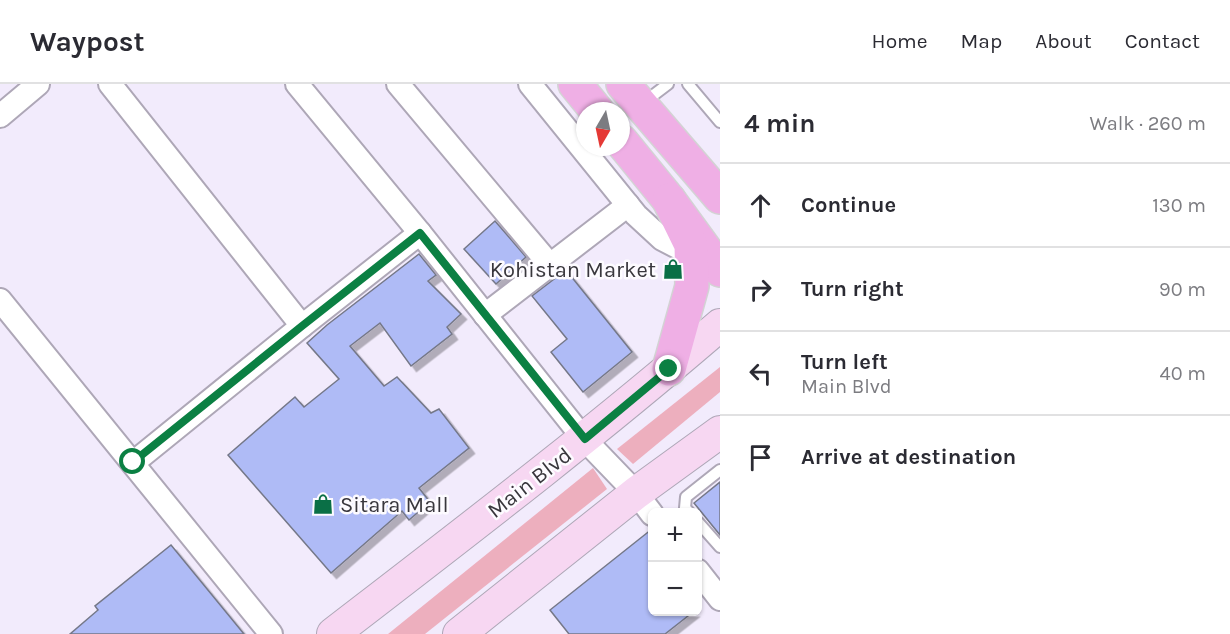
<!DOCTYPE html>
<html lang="en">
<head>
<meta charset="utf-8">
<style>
	:root { --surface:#fff; --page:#f2f2f3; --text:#2b2b33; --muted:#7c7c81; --line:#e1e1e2 }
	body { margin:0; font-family:Karla,sans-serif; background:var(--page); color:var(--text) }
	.controls { position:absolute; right:18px; bottom:18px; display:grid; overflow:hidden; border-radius:9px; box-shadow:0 2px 4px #0004 }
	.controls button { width:54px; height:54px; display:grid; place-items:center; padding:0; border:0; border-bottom:2px solid var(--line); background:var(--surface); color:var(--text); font:30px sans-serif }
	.compass { position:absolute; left:576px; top:18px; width:54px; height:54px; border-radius:50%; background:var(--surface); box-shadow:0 2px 4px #0004; rotate:189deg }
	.stop { position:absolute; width:18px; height:18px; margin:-14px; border:4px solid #0b8043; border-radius:50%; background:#fff }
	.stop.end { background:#0b8043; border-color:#fff; box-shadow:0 2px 6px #0008 }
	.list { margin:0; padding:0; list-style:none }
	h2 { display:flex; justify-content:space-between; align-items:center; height:78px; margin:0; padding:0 24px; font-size:26px }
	h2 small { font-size:20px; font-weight:400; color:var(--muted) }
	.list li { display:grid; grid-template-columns:39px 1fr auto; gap:18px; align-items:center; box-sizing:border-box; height:84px; padding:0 24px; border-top:2px solid var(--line) }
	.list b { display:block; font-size:22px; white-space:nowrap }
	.list p { margin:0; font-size:20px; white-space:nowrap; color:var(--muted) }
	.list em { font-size:20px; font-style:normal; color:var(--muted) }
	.icon { flex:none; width:33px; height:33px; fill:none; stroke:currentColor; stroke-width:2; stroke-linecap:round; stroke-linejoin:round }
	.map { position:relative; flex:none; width:720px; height:550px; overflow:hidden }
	header { display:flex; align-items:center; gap:36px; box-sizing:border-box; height:84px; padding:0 30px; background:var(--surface); border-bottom:2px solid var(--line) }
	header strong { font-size:28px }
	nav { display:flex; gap:33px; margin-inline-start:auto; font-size:21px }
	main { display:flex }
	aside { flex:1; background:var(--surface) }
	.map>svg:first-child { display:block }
	.green { fill:#edafbe }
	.building { fill:#afbbf6; stroke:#757888; stroke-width:1.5; filter:url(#shadow) }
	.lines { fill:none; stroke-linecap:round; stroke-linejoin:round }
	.lane-casing { stroke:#aea7b7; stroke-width:14 }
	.street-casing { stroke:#aea7b7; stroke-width:26 }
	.secondary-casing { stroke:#aea7b7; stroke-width:34 }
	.primary-casing { stroke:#d3d3d4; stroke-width:36 }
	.lane { stroke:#fff; stroke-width:10 }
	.street { stroke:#fff; stroke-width:22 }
	.secondary { stroke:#f7d7f2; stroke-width:32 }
	.primary { stroke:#efafe5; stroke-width:33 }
	.route { stroke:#0b8043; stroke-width:8 }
	.labels { text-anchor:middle; stroke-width:5; stroke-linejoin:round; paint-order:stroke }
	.poi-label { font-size:22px; fill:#39373d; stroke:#fdfbff; text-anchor:end }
	.street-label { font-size:22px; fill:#39373d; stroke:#fdfbff }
</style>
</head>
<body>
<header>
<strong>Waypost</strong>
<nav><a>Home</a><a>Map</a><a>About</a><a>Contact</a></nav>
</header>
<main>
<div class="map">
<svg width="720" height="550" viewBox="0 0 720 550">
	<defs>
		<filter id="shadow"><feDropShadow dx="5.5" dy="5.5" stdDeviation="0" flood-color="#0004"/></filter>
	</defs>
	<rect width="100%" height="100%" fill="#f2ebfc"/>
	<!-- green -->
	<g class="green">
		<polygon points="720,283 720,308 633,380 617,365"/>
		<polygon points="593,384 607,405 425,550 388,550"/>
	</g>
	<!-- building -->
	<g class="building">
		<polygon points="495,137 526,173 496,200 464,165"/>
		<polygon points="419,170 436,191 428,197 461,230 447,243 452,250 411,282 380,239 350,262 384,302 397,293 431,329 439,325 469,364 419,404 430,418 409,436 402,427 331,489 228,371 295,313 304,323 339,295 307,259 327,241"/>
		<polygon points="566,186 632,268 583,308 551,268 567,255 532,212"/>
		<polygon points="720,398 720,451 694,419"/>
		<polygon points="652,445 652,528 693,528 665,550 569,550 550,526"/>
		<polygon points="171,461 244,550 70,550 98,526 95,522"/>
	</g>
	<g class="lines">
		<!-- lane casing -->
		<g class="lane-casing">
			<g id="lane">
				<polyline points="688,0 720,38"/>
				<polyline points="643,19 668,0"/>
				<polyline points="689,428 685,424 686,413 720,386"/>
				<polyline points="698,438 720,463"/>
			</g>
		</g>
		<!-- street casing -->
		<g class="street-casing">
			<g id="street">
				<polyline points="110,0 302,242"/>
				<polyline points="297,0 420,149 584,355 636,409 652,430"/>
				<polyline points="398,0 550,181"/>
				<polyline points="530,0 636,131 662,155 691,170"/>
				<polyline points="0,32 38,0"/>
				<polyline points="0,216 271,550"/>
				<polyline points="485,231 628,121"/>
				<polyline points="133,379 302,242 420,149"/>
				<polyline points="698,487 720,515"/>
			</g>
		</g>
		<!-- secondary casing -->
		<g class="secondary-casing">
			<g id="secondary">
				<path d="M333,550c131,-101 262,-201 387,-309"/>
				<polyline points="459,550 636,409 720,348"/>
			</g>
		</g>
		<!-- primary casing -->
		<g class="primary-casing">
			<g id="primary">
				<polyline points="575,0 597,27"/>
				<polyline points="623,0 720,113"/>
				<polyline points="621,57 669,116 720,186"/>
				<polyline points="669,116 691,161 692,202 669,285"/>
			</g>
		</g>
		<!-- lane -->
		<use href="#lane" class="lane"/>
		<!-- street -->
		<use href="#street" class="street"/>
		<!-- secondary -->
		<use href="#secondary" class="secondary"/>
		<!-- primary -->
		<use href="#primary" class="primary"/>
	</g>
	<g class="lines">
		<!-- route -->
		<polyline class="route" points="133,378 302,242 420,149 585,355 669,285"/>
	</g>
	<!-- icons -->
	<defs>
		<g id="shop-bare" transform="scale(1.62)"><path d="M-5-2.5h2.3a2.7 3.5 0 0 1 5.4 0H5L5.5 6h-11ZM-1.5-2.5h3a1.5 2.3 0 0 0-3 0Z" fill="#0a6f46" stroke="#fdfbff" stroke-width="2.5" paint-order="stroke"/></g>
	</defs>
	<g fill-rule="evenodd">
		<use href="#shop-bare" x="673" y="185"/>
		<use href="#shop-bare" x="323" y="420"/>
	</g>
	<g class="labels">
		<!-- poi labels -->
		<g class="poi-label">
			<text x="656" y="193">Kohistan Market</text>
			<text x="340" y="428" text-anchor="start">Sitara Mall</text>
		</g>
		<!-- street labels -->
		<g class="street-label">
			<text transform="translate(529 398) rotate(-38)" y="8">Main Blvd</text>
		</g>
	</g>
</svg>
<div class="controls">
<button>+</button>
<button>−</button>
</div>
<svg class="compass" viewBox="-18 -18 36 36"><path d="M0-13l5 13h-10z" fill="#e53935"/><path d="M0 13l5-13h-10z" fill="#7c7c81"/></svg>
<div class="stop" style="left:133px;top:378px"></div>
<div class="stop end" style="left:669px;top:285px"></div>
</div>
<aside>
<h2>4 min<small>Walk · 260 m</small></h2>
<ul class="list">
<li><svg class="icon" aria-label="ahead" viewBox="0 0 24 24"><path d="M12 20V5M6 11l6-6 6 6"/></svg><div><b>Continue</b></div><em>130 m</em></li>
<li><svg class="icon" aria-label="right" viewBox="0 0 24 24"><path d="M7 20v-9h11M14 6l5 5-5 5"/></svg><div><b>Turn right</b></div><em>90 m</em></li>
<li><svg class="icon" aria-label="left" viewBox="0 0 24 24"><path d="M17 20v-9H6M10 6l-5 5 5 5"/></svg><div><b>Turn left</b><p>Main Blvd</p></div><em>40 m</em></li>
<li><svg class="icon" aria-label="arrive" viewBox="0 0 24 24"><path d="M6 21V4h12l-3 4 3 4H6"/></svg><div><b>Arrive at destination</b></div></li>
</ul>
</aside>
</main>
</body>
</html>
